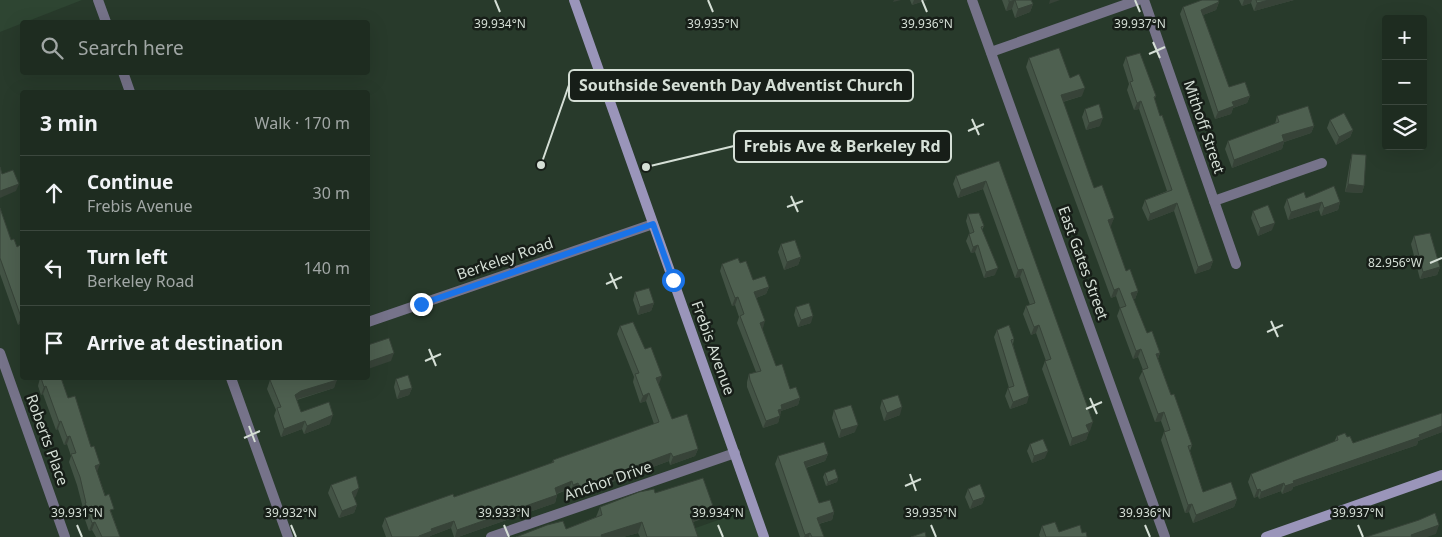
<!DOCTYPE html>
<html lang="en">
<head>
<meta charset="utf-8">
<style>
	:root { --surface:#1e2c20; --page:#2b382d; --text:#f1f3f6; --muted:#a1a7a5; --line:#3c483e }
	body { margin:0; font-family:"Noto Sans",sans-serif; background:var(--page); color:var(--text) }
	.controls { position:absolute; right:15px; top:15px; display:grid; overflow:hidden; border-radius:5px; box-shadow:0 5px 20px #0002 }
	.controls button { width:45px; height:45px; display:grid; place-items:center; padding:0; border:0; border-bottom:1px solid var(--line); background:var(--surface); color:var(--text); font:25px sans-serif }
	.stop { position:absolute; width:15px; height:15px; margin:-11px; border:4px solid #1a73e8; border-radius:50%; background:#fff }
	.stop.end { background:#1a73e8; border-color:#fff; box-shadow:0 1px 5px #0008 }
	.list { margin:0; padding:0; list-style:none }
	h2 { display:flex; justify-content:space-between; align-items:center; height:65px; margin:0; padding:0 20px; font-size:21px }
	h2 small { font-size:16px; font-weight:400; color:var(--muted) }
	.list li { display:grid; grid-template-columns:32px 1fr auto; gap:15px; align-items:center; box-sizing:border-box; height:75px; padding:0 20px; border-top:1px solid var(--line) }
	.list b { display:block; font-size:19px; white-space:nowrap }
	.list p { margin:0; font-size:16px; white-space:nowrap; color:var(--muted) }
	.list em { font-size:16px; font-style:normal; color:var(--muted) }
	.icon { flex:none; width:28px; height:28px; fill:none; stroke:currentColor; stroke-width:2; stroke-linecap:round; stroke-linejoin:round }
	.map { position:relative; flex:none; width:1442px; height:537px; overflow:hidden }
	.search { position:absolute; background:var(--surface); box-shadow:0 5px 20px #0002; left:20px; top:20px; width:350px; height:55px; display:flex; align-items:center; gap:12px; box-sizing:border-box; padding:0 18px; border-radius:5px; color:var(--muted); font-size:19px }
	.panel { position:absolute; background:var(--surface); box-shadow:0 5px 20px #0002; left:20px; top:90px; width:350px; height:290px; border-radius:5px }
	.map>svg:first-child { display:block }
	.built { fill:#2e4532 }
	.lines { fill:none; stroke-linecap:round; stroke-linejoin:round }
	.street { stroke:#76738a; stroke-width:10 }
	.secondary { stroke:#9a95ba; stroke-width:10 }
	.wall { fill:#435345 }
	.shaded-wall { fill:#374338 }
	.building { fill:#4e6050; stroke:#374338 }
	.route { stroke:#1a73e8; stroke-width:6 }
	.ticks { fill:none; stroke:#d5dfd6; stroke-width:2 }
	.labels { text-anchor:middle; stroke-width:5; stroke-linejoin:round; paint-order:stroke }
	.street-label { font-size:15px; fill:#d5dfd6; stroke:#171e18 }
	.ticks-label { font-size:12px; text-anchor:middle; fill:#d5dfd6; stroke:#171e18; stroke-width:5; stroke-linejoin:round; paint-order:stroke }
	.leader { fill:none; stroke:#d5dfd6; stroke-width:2 }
	.callout-dot { fill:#d5dfd6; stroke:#171e18; stroke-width:2 }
	.callout { fill:#171e18; stroke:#d5dfd6; stroke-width:2 }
	.callout-label { font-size:16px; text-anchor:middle; font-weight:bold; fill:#d5dfd6 }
</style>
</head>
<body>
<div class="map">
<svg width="1442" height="537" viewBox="0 0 1442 537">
	<rect width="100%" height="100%" fill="#283a2b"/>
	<!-- built -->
	<g class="built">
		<polygon points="0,0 82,0 0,32"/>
		<polygon points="755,507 764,537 670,537"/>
	</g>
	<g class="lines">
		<!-- street -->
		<g class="street">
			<polyline points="98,0 106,22"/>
			<polyline points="972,0 1165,537"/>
			<polyline points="1144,0 1236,264"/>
			<polyline points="991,52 1138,0"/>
			<polyline points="123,72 130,92"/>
			<polyline points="1214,201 1322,163"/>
			<polyline points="368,322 653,224"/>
			<polyline points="0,353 65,537"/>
			<polyline points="231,378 288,537"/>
			<polyline points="491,537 735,453"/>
		</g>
		<!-- secondary -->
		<g class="secondary">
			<polyline points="574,0 764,537"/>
			<polyline points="1266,537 1442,475"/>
		</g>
	</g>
	<!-- wall -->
	<g class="wall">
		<polygon points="910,0 927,0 912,5"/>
		<polygon points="1002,0 1031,0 1033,4 1030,12 1015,18 1012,9 1006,11"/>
		<polygon points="1239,0 1294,0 1254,11 1251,3 1242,6"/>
		<polygon points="1219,2 1216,10 1203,15 1229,87 1250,96 1247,103 1233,108 1231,114 1215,119 1180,14 1183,7"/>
		<polygon points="1126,57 1156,96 1154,100 1160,116 1213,261 1210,269 1195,274 1174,211 1148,221 1142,208 1145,200 1167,191 1139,109 1134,110 1127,90 1129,84 1123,65"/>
		<polygon points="1029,58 1070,78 1082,96 1063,102 1094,188 1114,218 1110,226 1126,271 1138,291 1135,299 1133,299 1147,333 1160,353 1158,359 1171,395 1192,445 1190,451 1203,492 1237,499 1234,507 1193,523 1189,512 1185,513 1161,440 1164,432 1165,432 1161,421 1155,422 1139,378 1143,370 1138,357 1133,359 1117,316 1120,308 1116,296 1111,298 1026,67"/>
		<polygon points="1085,109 1100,126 1086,130 1082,117"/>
		<polygon points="1277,116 1314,126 1311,133 1284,142 1282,149 1232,168 1225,149 1228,141 1275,124"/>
		<polygon points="1330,120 1353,130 1350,137 1336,145 1327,128"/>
		<polygon points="1352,154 1364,186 1362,193 1345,192 1350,162"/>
		<polygon points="999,161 1090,431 1089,431 1086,440 1070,446 1042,369 1045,361 1046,361 1036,333 1031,335 1023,314 1026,306 1030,305 1020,277 1015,278 983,189 958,198 953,184 956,176"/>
		<polygon points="1306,198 1340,202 1338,210 1321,216 1319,210 1288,220 1284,207 1287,199"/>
		<polygon points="0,208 11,240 17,247 22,244 22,327 21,323 18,325 0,274"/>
		<polygon points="1253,211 1272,230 1258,236 1251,218"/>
		<polygon points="968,214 984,226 982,230 995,275 984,278 975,252 971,253 966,241 969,234 970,234 966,221"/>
		<polygon points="1414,236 1440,267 1437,275 1420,279 1411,244"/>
		<polygon points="781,244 801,257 798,265 784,270 778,252"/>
		<polygon points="740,263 753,280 769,287 766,294 756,298 763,328 762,328 776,366 790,389 800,398 798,405 781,411 778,423 763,428 747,387 747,382 749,374 756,372 737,323 739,317 735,305 732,306 720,271 722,264"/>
		<polygon points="635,292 654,303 651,311 638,315 633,300"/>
		<polygon points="796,307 811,323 798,327 794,315"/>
		<polygon points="620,326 659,384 658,385 672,419 698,449 695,456 670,465 669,461 577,495 576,491 570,493 569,489 557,494 557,495 555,503 458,537 454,537 451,528 430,536 430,537 386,537 382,526 385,518 454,497 515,476 552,463 553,460 654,424 646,401 640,403 633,382 634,377 617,334"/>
		<polygon points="997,330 1014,339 1013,344 1027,403 1010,409 1005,396 1008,388 1009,388 994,337"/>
		<polygon points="40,378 61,378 68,398 97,472 120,537 96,537 92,530 89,531 82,511 83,508 77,485 69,462 71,456 67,444 64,445 58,429 56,430 43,394 41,395 38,386"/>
		<polygon points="278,378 342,378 336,379 334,388 297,400 301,412 330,424 304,434 302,429 281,437 274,416 276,410 267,389 270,380"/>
		<polygon points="396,379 412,388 409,395 397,399 394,387"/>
		<polygon points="882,400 900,415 884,421 880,408"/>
		<polygon points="834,410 855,432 839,438 832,418"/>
		<polygon points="1442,413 1442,432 1418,441 1417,445 1293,487 1292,490 1282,494 1281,491 1259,499 1258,496 1254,498 1248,482 1251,474 1334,442 1337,436 1347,437 1353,443"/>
		<polygon points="1030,444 1045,458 1032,463 1027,451"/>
		<polygon points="828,454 825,461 806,468 819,503 834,512 832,520 819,524 824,537 800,537 775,464 778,456"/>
		<polygon points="825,473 838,478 837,482 826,486 823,477"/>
		<polygon points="331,485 356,496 354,497 357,505 354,513 339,518 328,493"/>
		<polygon points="968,489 985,497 982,504 970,509 965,497"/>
		<polygon points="655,493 713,506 710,516 693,522 698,537 640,537 638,533 623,537 516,537 566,529 596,517 600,507"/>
		<polygon points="1042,526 1059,532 1082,533 1087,537 1040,537 1039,535"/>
	</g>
	<!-- shaded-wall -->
	<g class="shaded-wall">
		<polygon points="894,0 901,0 893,2"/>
		<polygon points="914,0 927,0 912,5"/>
		<polygon points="1015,0 1012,9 1006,11 1009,2"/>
		<polygon points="1050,0 1060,0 1049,4"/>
		<polygon points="1244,0 1252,0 1251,3 1242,6"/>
		<polygon points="1269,0 1294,0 1254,11 1257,3"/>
		<polygon points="1219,2 1216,10 1198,17 1201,10"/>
		<polygon points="1033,4 1030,12 1015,18 1018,9"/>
		<polygon points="1085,88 1082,96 1058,103 1061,95"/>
		<polygon points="1250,96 1247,103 1233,108 1231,114 1215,119 1218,112 1232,102"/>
		<polygon points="1141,101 1139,109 1134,110 1137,103"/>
		<polygon points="1103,118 1100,126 1086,130 1089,123"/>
		<polygon points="1314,126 1311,133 1284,142 1282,149 1232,168 1234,160 1282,135"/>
		<polygon points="1353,130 1350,137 1336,145 1339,137"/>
		<polygon points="986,181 983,189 958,198 961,190"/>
		<polygon points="19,184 16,191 0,198 0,191"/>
		<polygon points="1348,184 1364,186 1362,193 1345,192"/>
		<polygon points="1322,202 1319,210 1288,220 1291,212"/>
		<polygon points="1340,202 1338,210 1321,216 1324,208"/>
		<polygon points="1177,203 1174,211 1148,221 1150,214"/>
		<polygon points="1114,218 1111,226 1105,228 1108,220"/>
		<polygon points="1275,223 1272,230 1258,236 1260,228"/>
		<polygon points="978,245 975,252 971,253 973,247"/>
		<polygon points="801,257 798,265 784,270 787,262"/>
		<polygon points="1213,261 1210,269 1195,274 1198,267"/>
		<polygon points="1440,267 1437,275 1420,279 1423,272"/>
		<polygon points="998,268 995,275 984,278 986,272"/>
		<polygon points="1023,269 1020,277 1015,278 1018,270"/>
		<polygon points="769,287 766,294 751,300 754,292"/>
		<polygon points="1119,288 1116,296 1111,298 1114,290"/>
		<polygon points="1138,291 1135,299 1128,301 1131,293"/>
		<polygon points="738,297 735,305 732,306 735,298"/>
		<polygon points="654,303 651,311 638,315 640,307"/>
		<polygon points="22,316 22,320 21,323 18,325 21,317"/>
		<polygon points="813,316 811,323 798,327 801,320"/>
		<polygon points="765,321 763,328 758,330 760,323"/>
		<polygon points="1039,325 1036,333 1031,335 1034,327"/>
		<polygon points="1141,349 1138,357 1133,359 1136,351"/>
		<polygon points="394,353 391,361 368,369 368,362"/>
		<polygon points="1160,353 1157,361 1156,354"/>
		<polygon points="662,376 659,384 653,386 656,378"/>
		<polygon points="337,380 334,388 298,399 292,403 295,395 301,391"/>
		<polygon points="46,386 43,394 41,395 44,387"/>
		<polygon points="412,388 409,395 397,399 400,391"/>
		<polygon points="649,393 646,401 640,403 643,396"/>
		<polygon points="1029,396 1027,403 1010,409 1013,402"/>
		<polygon points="800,398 798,405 781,411 780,416 775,417 781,405"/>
		<polygon points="902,407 900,415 884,421 887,413"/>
		<polygon points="1164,412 1161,421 1155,422 1158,414"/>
		<polygon points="333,415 330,424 304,434 307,426"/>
		<polygon points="780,416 778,423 763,428 766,421"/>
		<polygon points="61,421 58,429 56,430 59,422"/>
		<polygon points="305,421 302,429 281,437 284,429"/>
		<polygon points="1093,422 1090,431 1084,433 1086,425"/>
		<polygon points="858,425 855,432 839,438 841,430"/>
		<polygon points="1442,426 1442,432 1418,441 1417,445 1293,487 1292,490 1282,494 1285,486 1293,481"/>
		<polygon points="1089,432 1086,440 1070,446 1072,438"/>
		<polygon points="70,436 67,444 64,445 67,437"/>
		<polygon points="698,449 695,456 670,465 673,457"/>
		<polygon points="1048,451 1045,458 1032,463 1034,456"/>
		<polygon points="671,453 669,461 577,495 580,487"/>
		<polygon points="828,454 825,461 801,469 804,462"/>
		<polygon points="100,464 97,472 92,474 95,466"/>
		<polygon points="838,478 837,482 826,486 828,482"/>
		<polygon points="572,481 569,489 552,495 555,488"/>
		<polygon points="578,483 576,491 570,493 573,485"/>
		<polygon points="1284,483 1281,491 1259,499 1261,492"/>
		<polygon points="359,488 356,496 349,500 352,492"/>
		<polygon points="1260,489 1258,496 1254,498 1257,490"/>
		<polygon points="557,495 555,503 458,537 455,537 457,530"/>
		<polygon points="985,497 982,504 970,509 973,501"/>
		<polygon points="1237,499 1234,507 1193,523 1196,515"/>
		<polygon points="1192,504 1189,512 1185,513 1188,505"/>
		<polygon points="357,505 354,513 339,518 342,511"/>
		<polygon points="713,506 710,516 686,524 690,514"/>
		<polygon points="834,512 832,520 814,525 817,518"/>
		<polygon points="454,521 451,528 430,536 430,537 419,537 431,529"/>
		<polygon points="95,522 92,530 89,531 92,523"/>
		<polygon points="642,522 638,533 623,537 600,537 601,535"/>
		<polygon points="1439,525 1436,534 1427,537 1411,537 1411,535"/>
		<polygon points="810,533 809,537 804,537 805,535"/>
	</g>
	<!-- building -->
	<g class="building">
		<polygon points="1009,0 1031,0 1033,4 1018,9 1015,0 1009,2"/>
		<polygon points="1202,0 1218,0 1219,2 1201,10 1229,87 1245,82 1250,96 1232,102 1234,106 1218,112 1183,7"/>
		<polygon points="1256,0 1269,0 1257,3"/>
		<polygon points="1059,48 1070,78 1079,74 1085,88 1061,95 1094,188 1102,185 1114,218 1108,220 1126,271 1130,269 1138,291 1131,293 1147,333 1152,331 1160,353 1156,354 1171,395 1174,394 1192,445 1188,446 1203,492 1231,482 1237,499 1196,515 1192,504 1188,505 1164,432 1170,430 1164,412 1158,414 1142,370 1148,368 1141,349 1136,351 1120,308 1126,306 1119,288 1114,290 1029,58"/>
		<polygon points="1140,53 1156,96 1154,97 1160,116 1162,115 1213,261 1198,267 1177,203 1150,214 1145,200 1172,190 1141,101 1137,103 1130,82 1133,81 1126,57"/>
		<polygon points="1099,104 1103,118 1089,123 1085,109"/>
		<polygon points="1308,106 1314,126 1282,135 1284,141 1234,160 1228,141 1279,122 1277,116"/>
		<polygon points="1344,113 1353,130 1339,137 1330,120"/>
		<polygon points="1352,154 1366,155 1364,186 1348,184"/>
		<polygon points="999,161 1093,422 1086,425 1089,432 1072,438 1045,361 1051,359 1039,325 1034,327 1026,306 1035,303 1023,269 1018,270 986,181 961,190 956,176"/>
		<polygon points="0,167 2,174 13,170 19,184 0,191"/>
		<polygon points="1334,186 1340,202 1324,208 1322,202 1291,212 1287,199 1304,192 1306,198"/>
		<polygon points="1268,205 1275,223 1260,228 1253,211"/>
		<polygon points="0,208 11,240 14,239 17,247 22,244 22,316 21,317 0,258"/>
		<polygon points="979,213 984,226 981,227 998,268 986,272 978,245 973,247 969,234 974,232 968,214"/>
		<polygon points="1430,233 1440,267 1423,272 1414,236"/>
		<polygon points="795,240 801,257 787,262 781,244"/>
		<polygon points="738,258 740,263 746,261 753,280 765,276 769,287 754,292 765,321 760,323 776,366 782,364 790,389 796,387 800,398 781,405 782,409 778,410 780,416 766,421 750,380 749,374 761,371 740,316 744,314 738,297 735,298 722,264"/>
		<polygon points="649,288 654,303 640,307 635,292"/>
		<polygon points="809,303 813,316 801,320 796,307"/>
		<polygon points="633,322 645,349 651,347 662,376 656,378 672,419 687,414 698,449 673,457 671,453 580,487 578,483 573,485 572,481 555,488 557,495 457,530 454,521 431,529 432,531 419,536 419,537 392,537 385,518 453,494 454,497 515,476 554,462 553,460 659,422 649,393 643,396 635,374 639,373 620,326"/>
		<polygon points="1009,325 1014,339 1011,340 1029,396 1013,402 1008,388 1014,386 997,330"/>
		<polygon points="389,338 394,353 368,362 368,345"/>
		<polygon points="408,375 412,388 400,391 396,379"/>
		<polygon points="41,378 61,378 68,398 75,396 91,447 94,446 100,464 95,466 105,496 109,494 114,509 110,510 120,537 102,537 95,522 92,523 85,503 86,503 80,477 71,454 76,453 70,436 67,437 61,421 59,422 46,386 44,387"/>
		<polygon points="278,378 336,378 337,380 301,391 295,395 301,412 329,402 333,415 307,426 305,421 284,429 277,408 281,407 270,380"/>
		<polygon points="898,395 902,407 887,413 882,400"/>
		<polygon points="851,405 858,425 841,430 834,410"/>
		<polygon points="1442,413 1442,426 1419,435 1420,437 1293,481 1294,483 1285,486 1284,483 1261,492 1260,489 1257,490 1251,474 1338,440 1337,436 1345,433 1347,437 1350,436 1353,443"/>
		<polygon points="1043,439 1048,451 1034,456 1030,444"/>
		<polygon points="824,442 828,454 804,462 819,503 830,500 834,512 817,518 824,537 812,537 810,533 805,535 778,456"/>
		<polygon points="835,469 838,478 828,482 825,473"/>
		<polygon points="356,476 359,488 352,492 357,505 342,511 331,485"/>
		<polygon points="703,478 713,506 690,514 698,537 647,537 642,522 601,535 602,537 516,537 547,525 563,521 566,529 602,515 600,507 639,492 654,489 655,493"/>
		<polygon points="980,484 985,497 973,501 968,489"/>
		<polygon points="1435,513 1439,525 1411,535 1412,537 1366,537 1419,520"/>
		<polygon points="1055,522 1059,532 1080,525 1082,533 1086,532 1087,537 1046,537 1042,526"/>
		<polygon points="925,532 926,537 911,537"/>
	</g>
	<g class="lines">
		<!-- route -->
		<polyline class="route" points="421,304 653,224 673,280"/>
	</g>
	<!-- ticks -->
	<path class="ticks" d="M495,0l5,12M708,0l5,12M922,0l5,12M1135,0l5,12M1153,42l7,16M1149,54l16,-7M972,119l7,16M968,131l16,-7M791,196l7,16M787,207l16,-6M1430,263l12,-5M610,273l7,16M606,284l16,-7M1271,321l7,16M1267,332l16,-7M429,349l7,17M425,361l16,-7M1090,398l7,16M1086,409l16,-7M249,426l6,16M244,438l16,-7M910,474l6,17M905,486l16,-7M77,525l5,12M291,525l5,12M504,525l5,12M718,525l5,12M931,525l5,12M1145,525l5,12M1358,525l5,12"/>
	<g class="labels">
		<!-- street labels -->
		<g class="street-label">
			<text transform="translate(1204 127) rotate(71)" y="5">Mithoff Street</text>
			<text transform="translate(505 259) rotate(-19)" y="5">Berkeley Road</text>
			<text transform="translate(1083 263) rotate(70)" y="5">East Gates Street</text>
			<text transform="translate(713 348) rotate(70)" y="5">Frebis Avenue</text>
			<text transform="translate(47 440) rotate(70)" y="5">Roberts Place</text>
			<text transform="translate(608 481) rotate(-19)" y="5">Anchor Drive</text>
		</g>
	</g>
	<g class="ticks-label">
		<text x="500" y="28">39.934°N</text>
		<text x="713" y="28">39.935°N</text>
		<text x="1140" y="28">39.937°N</text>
		<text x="927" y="28">39.936°N</text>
		<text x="1395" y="267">82.956°W</text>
		<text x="77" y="517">39.931°N</text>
		<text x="291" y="517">39.932°N</text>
		<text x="504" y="517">39.933°N</text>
		<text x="718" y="517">39.934°N</text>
		<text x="931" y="517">39.935°N</text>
		<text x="1145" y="517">39.936°N</text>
		<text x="1358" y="517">39.937°N</text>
	</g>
	<!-- callouts -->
	<path class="leader" d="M541 165L569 85M646 167L734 146"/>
	<g class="callout-dot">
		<circle cx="541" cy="165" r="5"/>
		<circle cx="646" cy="167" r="5"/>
	</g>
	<g class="callout">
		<rect x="569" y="70" width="344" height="31" rx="5"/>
		<rect x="734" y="131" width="217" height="31" rx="5"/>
	</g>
	<g class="callout-label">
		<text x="741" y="91">Southside Seventh Day Adventist Church</text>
		<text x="842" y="152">Frebis Ave &amp; Berkeley Rd</text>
	</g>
</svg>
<div class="controls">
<button>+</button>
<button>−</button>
<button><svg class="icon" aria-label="layers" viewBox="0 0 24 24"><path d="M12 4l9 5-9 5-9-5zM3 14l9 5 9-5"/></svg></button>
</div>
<div class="stop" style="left:673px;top:280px"></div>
<div class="stop end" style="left:421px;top:304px"></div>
<div class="search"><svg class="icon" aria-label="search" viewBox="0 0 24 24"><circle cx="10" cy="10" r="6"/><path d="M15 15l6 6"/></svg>Search here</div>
<section class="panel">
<h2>3 min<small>Walk · 170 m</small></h2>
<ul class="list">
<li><svg class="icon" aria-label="ahead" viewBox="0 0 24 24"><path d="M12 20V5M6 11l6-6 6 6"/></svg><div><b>Continue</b><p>Frebis Avenue</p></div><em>30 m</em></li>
<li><svg class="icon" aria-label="left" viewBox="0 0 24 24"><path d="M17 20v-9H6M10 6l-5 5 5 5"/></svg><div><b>Turn left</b><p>Berkeley Road</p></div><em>140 m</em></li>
<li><svg class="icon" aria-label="arrive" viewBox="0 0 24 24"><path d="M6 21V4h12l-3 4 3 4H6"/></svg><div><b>Arrive at destination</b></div></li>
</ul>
</section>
</div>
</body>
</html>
